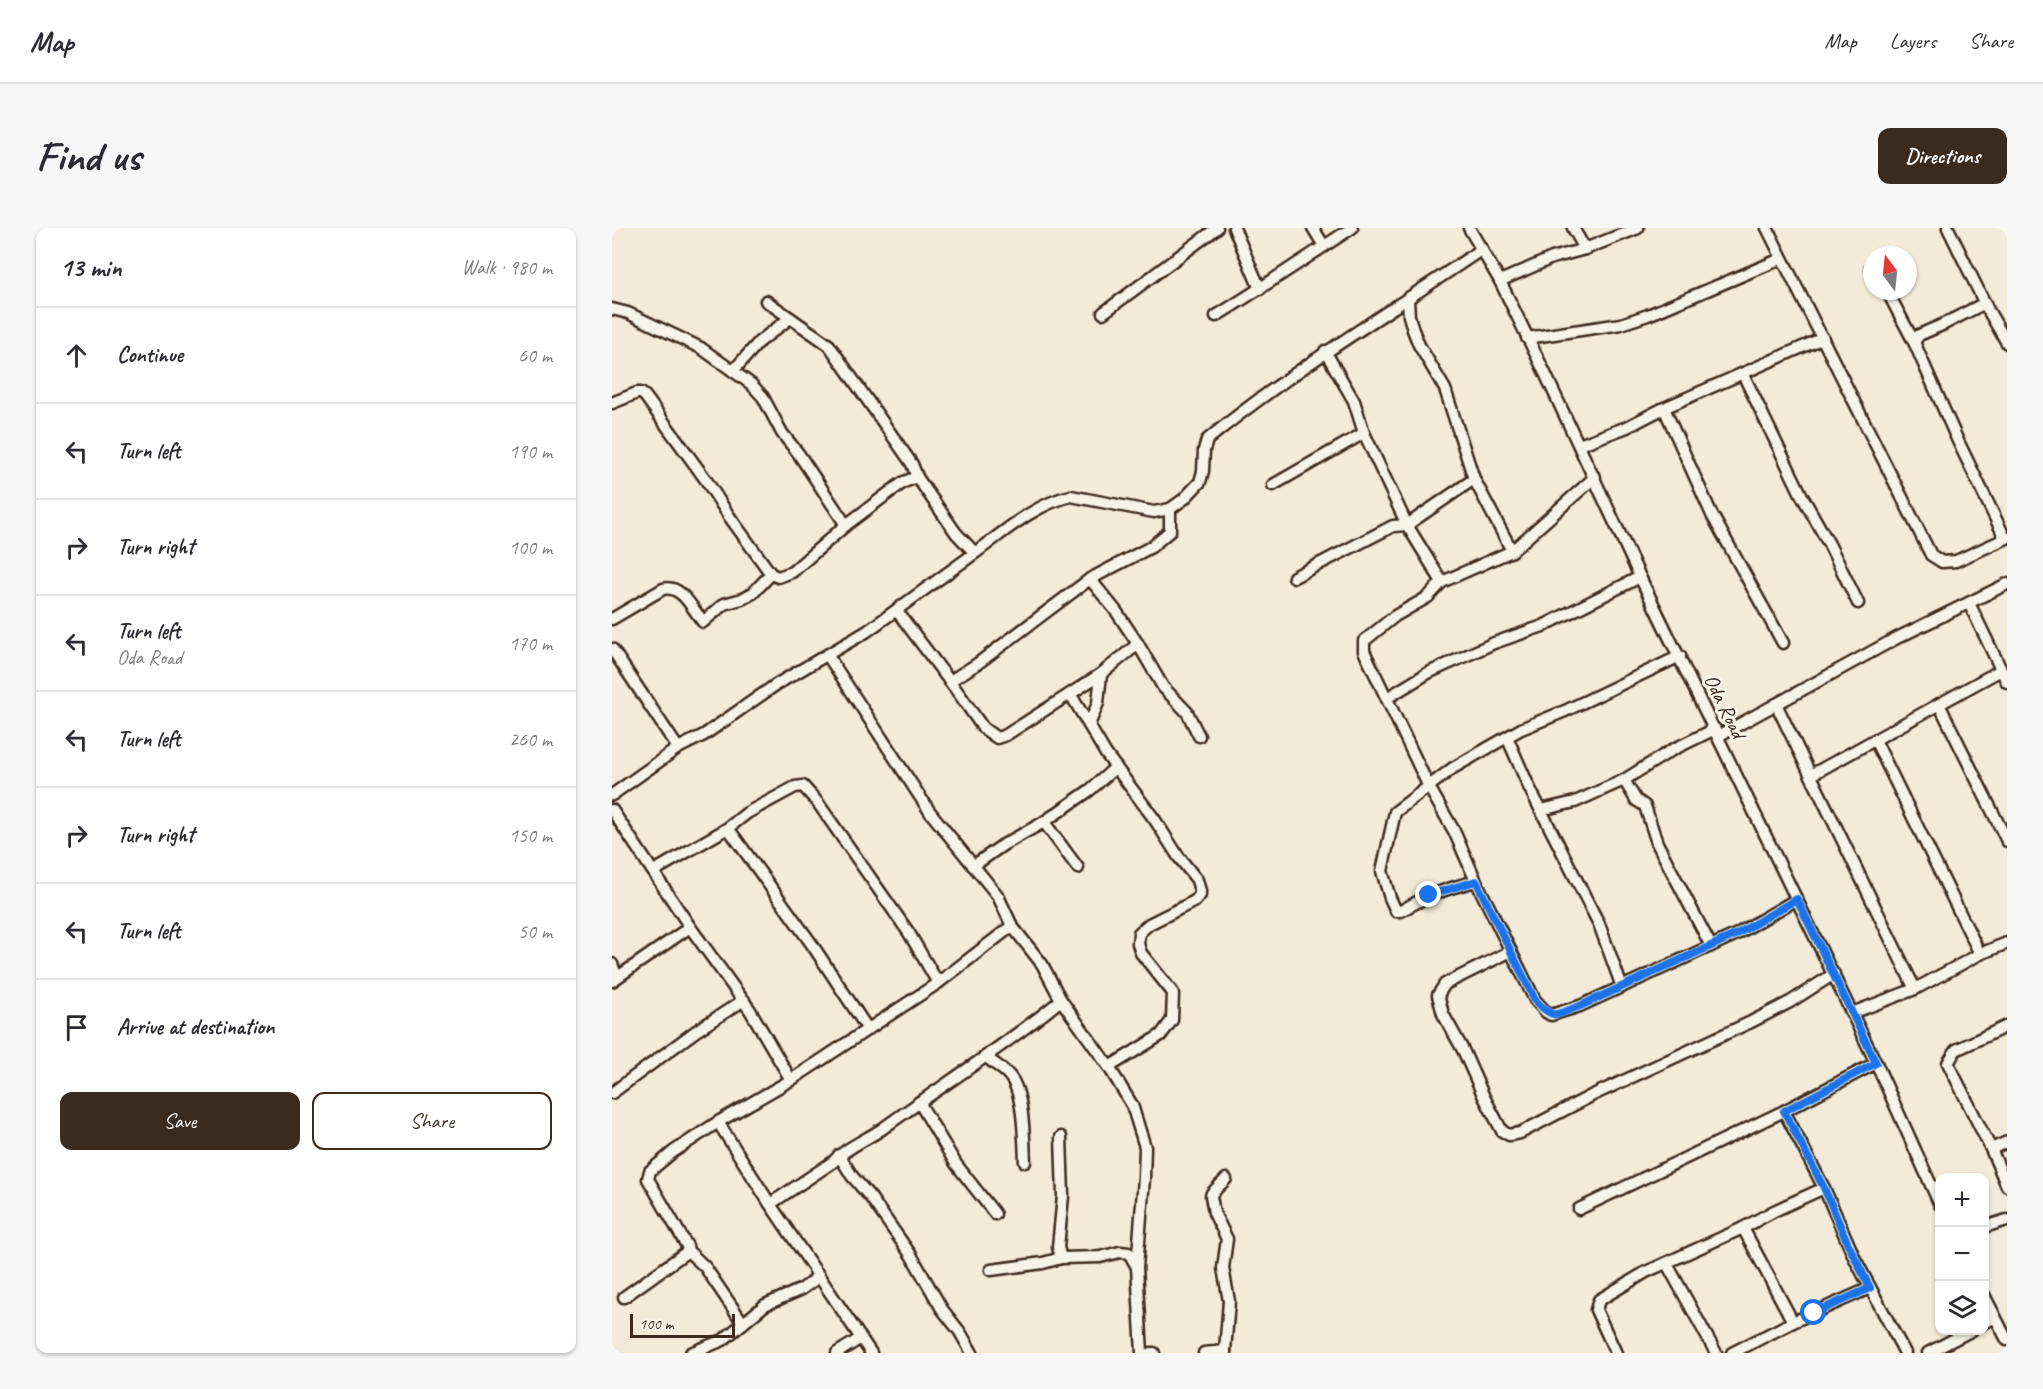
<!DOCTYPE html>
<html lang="en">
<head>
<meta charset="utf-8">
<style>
	:root { --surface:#fff; --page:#f7f7f7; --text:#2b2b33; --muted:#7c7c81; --line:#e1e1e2; --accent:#3b2a1e }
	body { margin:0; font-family:Caveat,sans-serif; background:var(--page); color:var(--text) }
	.controls { position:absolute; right:18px; bottom:18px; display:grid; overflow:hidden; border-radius:12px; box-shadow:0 2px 4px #0004 }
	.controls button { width:54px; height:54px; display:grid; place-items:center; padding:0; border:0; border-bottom:2px solid var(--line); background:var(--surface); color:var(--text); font:30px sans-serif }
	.compass { position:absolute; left:1251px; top:18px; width:54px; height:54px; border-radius:50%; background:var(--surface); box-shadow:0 2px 4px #0004; rotate:345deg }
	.scale { position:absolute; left:18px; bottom:15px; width:105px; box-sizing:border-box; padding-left:6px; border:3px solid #3b2a1e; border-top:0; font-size:16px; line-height:21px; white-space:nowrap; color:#3b2a1e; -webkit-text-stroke:4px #f7f3e8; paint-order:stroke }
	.stop { position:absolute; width:18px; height:18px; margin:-14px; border:4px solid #1a73e8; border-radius:50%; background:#fff }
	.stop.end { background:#1a73e8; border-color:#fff; box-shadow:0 2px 6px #0008 }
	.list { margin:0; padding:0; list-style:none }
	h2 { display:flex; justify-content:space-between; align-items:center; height:78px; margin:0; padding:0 24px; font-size:26px }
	h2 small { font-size:20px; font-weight:400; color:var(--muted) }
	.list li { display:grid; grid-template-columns:39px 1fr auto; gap:18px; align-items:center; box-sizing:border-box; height:96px; padding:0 24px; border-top:2px solid var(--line) }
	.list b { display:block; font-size:22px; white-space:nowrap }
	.list p { margin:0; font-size:20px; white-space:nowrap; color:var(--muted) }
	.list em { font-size:20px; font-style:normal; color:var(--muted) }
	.actions { display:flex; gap:12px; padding:18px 24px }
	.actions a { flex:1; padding:14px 0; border:2px solid var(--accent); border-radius:12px; text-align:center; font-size:21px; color:var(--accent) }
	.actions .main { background:var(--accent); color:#fff }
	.icon { flex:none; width:33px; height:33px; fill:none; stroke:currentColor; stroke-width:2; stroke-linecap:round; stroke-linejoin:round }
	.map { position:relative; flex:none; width:1395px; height:1125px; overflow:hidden; border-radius:12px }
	header { display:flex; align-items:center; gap:36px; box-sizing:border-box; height:84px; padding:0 30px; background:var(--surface); border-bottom:2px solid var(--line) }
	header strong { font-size:28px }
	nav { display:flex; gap:33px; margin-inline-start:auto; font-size:21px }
	.intro { display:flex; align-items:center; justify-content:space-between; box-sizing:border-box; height:144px; padding:0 36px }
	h1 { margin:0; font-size:42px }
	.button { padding:15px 27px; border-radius:12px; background:var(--accent); color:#fff; font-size:21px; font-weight:700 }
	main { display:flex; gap:36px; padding:0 36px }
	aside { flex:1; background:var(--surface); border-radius:12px; box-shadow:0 2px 4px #0004 }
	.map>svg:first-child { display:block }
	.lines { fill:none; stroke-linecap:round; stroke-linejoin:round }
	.minor-casing { stroke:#3b2a1e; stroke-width:15 }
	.minor { stroke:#f7f3e8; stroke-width:10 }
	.route { stroke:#1a73e8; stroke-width:8 }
	.labels { text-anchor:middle; stroke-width:6; stroke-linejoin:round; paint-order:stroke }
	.street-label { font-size:21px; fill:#3b2a1e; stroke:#f7f3e8 }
</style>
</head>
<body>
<header>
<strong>Map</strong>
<nav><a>Map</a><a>Layers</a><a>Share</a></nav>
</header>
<div class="intro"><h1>Find us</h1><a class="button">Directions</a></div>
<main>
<aside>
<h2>13 min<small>Walk · 980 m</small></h2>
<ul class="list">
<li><svg class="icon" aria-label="ahead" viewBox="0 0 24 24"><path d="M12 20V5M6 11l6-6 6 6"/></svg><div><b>Continue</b></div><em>60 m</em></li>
<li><svg class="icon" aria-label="left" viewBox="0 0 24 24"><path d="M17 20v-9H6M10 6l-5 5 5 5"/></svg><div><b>Turn left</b></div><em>190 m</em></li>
<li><svg class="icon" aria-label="right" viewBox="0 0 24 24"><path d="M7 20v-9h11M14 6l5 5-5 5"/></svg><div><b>Turn right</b></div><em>100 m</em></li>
<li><svg class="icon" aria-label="left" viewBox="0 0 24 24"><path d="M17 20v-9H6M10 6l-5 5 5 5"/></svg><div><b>Turn left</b><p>Oda Road</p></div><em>170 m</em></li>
<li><svg class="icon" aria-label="left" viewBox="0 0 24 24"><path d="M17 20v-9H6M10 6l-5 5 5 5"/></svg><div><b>Turn left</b></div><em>260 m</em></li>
<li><svg class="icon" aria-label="right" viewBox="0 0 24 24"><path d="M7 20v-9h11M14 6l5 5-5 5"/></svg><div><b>Turn right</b></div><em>150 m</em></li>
<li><svg class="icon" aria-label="left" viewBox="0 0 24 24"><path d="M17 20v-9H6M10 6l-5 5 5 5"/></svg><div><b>Turn left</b></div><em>50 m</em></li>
<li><svg class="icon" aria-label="arrive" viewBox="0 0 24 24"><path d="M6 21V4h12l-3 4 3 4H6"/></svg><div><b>Arrive at destination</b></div></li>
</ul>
<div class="actions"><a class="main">Save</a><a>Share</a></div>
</aside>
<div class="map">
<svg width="1395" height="1125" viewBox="0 0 1395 1125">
	<rect width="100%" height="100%" fill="#f3ead8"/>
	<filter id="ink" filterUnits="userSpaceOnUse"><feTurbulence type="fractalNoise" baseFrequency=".0167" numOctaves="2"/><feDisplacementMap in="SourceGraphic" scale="12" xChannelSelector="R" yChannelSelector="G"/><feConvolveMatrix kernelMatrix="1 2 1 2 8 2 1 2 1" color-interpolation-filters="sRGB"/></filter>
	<g filter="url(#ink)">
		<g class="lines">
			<!-- minor casing -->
			<g class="minor-casing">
				<g id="minor">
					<polyline points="622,0 648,61"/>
					<polyline points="701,0 712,18"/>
					<polyline points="857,0 888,53 932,143 1028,349 1264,835 1328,977"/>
					<polyline points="961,0 973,21"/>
					<polyline points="1155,0 1319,327 1330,334 1344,333 1395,310"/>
					<polyline points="1336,0 1376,82 1395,115"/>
					<polyline points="1259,39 1260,40"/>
					<polyline points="888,53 940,30 973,21 1026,0"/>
					<polyline points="1275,63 1302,114"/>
					<polyline points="796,71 797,88 801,102 807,117 833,161 862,251 900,323"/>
					<polyline points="154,73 217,117 300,236 305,249"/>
					<polyline points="1373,75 1330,97 1307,107 1302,114 1345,211 1393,310"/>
					<polyline points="0,81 16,85 89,120 139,156 151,169 170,205 186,225 234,297"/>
					<polyline points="491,85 605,0"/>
					<path d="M604,88c46,-28 91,-59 136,-88"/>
					<polyline points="915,110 1009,96 1036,87 1169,31"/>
					<polyline points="713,123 742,173 752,205 795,297 830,354"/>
					<polyline points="121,143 147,114 178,90"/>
					<polyline points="1131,146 1190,268 1217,316 1246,375"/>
					<path d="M0,175l25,-10h4l4,3 61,84 23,36 42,58 7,3 14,-5 54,-47 48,-36 10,-7 13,-5 39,56 19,20c29,-21 60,-49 96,-57l83,16 16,-3 14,-10 16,-17 3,-11 1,-21 3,-10c86,-71 183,-128 275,-191"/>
					<polyline points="1052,180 1100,287 1171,415"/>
					<polyline points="967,217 1015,199 1052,180 1211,110"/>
					<polyline points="983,249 900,323 830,354 816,369 783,388 752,413 752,423 817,559 842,603 864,653 923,772 934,784 939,787 968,778 1125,706 1185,671"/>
					<polyline points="661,257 752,205"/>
					<polyline points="682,349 781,298 795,297 862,251"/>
					<polyline points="478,351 504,383 526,416 551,459 575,484 587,508"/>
					<polyline points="1357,375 1395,454"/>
					<polyline points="285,383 348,467 371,500 385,510 394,507 489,446 526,416"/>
					<path d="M0,391l51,-30c19,-5 30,21 40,33l21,-18 18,-5 11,-6 18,-19"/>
					<polyline points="0,421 66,520"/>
					<polyline points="216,428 318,584 386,668 400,698 430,736 449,772 497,839 520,877 533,919 532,950 525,1039 530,1125"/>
					<polyline points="338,453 365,436 478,351 539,319 558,303 558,281"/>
					<polyline points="459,467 494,526 543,592 566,628 585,652 588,663 588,667 583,673 537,696 527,705 526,716 529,725 561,765 560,792 549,807 497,839"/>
					<polyline points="775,470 816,445 882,415 931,398 1028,349"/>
					<polyline points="1164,476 1303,761"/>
					<polyline points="1327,476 1395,613"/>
					<polyline points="477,497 486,475 489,446"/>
					<polyline points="1106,508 1283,411 1395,356"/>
					<polyline points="895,509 917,559 987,696 1010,759"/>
					<polyline points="1263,512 1368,726"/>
					<polyline points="1199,547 1389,442"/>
					<polyline points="1012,552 1024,572 1033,578 1045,615 1099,718"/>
					<polyline points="0,567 66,520 92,507 165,456 254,404 363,325"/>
					<polyline points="0,582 78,699 138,782 179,852"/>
					<polyline points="929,582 963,574 1012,552 1060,522 1103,501"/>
					<polyline points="432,594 466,640"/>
					<polyline points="116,600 199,715 255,800"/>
					<polyline points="361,638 391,617 432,594 478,562 504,539"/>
					<polyline points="42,643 116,600 135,585 183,559 191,558 206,575 274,672 297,705 326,755"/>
					<path d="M864,653c-31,8 -48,14 -75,30h-5l-6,-13 -8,-27 13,-59 58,-44 68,-39 44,-18 115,-55"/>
					<polyline points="899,723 833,756 826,767 831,786 851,822 872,869 890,903 897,907 908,905 981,867 1139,794 1178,774 1222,746"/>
					<polyline points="0,736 5,749"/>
					<polyline points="0,753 78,699"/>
					<polyline points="1240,785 1303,761 1368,726 1395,715"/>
					<polyline points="1395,798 1344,822 1336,835 1379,921 1395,958"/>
					<path d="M378,825v7c7,6 16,10 21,18 13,17 13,63 14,84"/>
					<polyline points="0,865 84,803 132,772"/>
					<polyline points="307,874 344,936 383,986"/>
					<polyline points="1172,883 1212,960 1243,1031 1293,1125"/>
					<polyline points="106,894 158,976 259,1125"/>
					<polyline points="1379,921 1395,914"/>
					<polyline points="227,927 240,948 259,970 299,1027 330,1081 348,1104 360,1125"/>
					<path d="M158,976l63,-42c12,-14 33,-22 49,-33 59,-43 122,-82 179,-129"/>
					<polyline points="967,981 1172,883 1264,835"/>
					<polyline points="1372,999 1395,992"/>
					<polyline points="1131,1000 1181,1094"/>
					<polyline points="449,1030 446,1019 451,968 449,909"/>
					<polyline points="1055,1036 1104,1125"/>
					<polyline points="379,1042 431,1035 449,1030 488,1029 508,1024 517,1025 525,1039"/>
					<polyline points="1372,1067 1395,1112"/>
					<polyline points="12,1069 76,1023"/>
					<polyline points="131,1095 93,1039 76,1023 75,1018 36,951 38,943 61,924 106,894 179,852 326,755 400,698"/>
					<polyline points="1372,1095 1383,1089"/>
					<polyline points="613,1123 617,1073 611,1040 615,1011 602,985 599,968 600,965 614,951"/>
					<polyline points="79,1125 111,1112 153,1077 190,1061 201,1053 206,1046"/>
					<polyline points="225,1125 249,1110"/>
					<polyline points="539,1125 542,1125"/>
					<polyline points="592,1125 613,1123 613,1125"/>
					<polyline points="1004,1125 984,1082 987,1072 1034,1044 1131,1000 1162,983 1212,960"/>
					<polyline points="1120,1125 1181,1094 1258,1060"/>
					<polyline points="1316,1125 1360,1102"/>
				</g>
			</g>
			<!-- minor -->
			<use href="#minor" class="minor"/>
		</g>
	</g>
	<g class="lines" filter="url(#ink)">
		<!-- route -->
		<path class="route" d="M817,667l47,-14 59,119c19,21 20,15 45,6l157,-72 60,-35 79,164 -92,48 40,77 24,56 22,44 -56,25"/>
	</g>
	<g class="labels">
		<!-- street labels -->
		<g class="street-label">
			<text transform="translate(1113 478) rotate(64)" y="7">Oda Road</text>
		</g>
	</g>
</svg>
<div class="controls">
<button>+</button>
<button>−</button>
<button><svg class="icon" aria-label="layers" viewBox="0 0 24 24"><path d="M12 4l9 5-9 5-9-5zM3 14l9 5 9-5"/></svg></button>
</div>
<svg class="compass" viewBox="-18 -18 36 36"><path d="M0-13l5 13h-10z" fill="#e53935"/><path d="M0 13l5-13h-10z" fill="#7c7c81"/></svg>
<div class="scale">100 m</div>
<div class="stop" style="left:1202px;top:1085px"></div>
<div class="stop end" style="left:817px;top:667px"></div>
</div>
</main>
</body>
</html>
